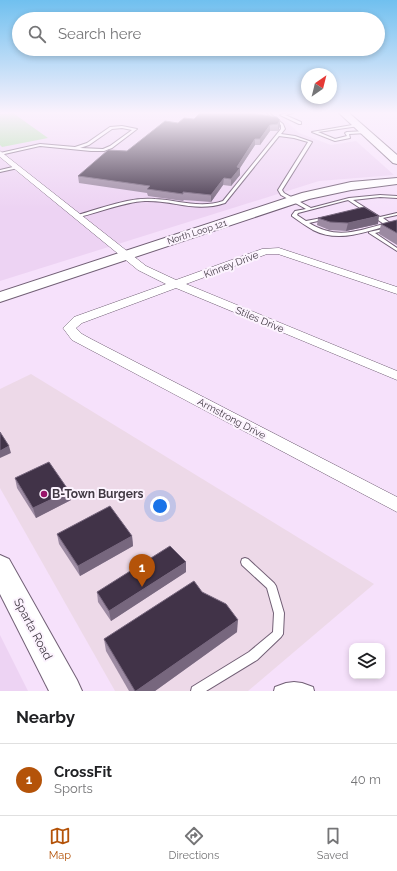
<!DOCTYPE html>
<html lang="en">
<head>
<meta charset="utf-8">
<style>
	:root { --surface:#fff; --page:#f6f6f6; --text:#202124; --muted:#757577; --line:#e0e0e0; --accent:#b45309 }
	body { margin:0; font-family:Raleway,sans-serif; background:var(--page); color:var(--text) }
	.controls { position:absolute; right:12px; bottom:12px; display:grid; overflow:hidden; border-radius:8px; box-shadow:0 2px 6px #0003 }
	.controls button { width:36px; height:36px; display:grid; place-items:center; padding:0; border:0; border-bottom:1px solid var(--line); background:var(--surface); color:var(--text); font:20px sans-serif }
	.compass { position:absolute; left:301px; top:68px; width:36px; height:36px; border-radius:50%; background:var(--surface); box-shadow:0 2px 6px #0003; rotate:35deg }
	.you { position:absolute; left:160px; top:506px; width:14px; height:14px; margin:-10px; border:3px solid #fff; border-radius:50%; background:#1a73e8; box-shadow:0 0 0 6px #1a73e833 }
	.badge { display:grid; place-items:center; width:26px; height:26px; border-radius:50%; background:var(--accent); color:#fff; font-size:13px; font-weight:700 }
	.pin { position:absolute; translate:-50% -33px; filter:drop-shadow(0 1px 2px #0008) }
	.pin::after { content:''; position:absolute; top:21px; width:14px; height:12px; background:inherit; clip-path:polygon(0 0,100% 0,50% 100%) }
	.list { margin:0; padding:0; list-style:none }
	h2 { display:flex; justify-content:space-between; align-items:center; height:52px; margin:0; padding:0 16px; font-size:17px }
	h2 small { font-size:13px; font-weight:400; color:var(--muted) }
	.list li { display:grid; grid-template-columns:26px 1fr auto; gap:12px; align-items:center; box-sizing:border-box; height:72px; padding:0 16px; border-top:1px solid var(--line) }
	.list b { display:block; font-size:15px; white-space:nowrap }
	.list p { margin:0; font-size:13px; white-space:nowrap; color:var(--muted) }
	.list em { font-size:13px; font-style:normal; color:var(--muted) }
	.icon { flex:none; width:22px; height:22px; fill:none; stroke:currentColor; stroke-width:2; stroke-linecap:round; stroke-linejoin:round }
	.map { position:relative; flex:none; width:397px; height:691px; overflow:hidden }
	.search { position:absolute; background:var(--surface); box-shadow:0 2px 6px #0003; left:12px; right:12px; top:12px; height:44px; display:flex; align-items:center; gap:10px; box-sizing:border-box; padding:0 14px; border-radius:22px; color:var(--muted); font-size:15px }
	.sheet { height:124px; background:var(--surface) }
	nav { display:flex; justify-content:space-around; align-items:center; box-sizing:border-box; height:56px; border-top:1px solid var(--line); background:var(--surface); font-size:11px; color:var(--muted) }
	nav a { display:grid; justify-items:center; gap:2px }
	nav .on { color:var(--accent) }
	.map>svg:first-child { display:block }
	.commercial { fill:#edd9e8 }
	.built { fill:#edd3f3 }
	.green { fill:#a8dea1 }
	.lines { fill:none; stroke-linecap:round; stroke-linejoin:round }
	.lane-casing { stroke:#715f75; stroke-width:2 }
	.street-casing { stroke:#715f75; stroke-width:1 }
	.secondary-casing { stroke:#715f75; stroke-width:2 }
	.lane { fill:#fff; fill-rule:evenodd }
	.street { fill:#fff; fill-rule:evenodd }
	.secondary { fill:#fff; fill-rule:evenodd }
	.wall { fill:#9c8aa2 }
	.shaded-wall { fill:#77677e }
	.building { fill:#413348; stroke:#77677e }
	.poi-dot { fill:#981469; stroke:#fcf3fe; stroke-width:1.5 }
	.labels { text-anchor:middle; stroke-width:4; stroke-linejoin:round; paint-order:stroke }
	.far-street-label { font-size:9px; fill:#423a44; stroke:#fcf3fe }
	.street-label { font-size:10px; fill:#423a44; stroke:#fcf3fe }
	.near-poi-label { font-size:12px; font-weight:bold; fill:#423a44; stroke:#fcf3fe; text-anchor:start }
	.near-street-label { font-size:12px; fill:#423a44; stroke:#fcf3fe }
</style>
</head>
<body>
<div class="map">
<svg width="397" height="691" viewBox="0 0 397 691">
	<rect width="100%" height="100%" fill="#f6e1fb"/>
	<!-- commercial -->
	<polygon class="commercial" points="31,374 374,584 248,691 115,691 0,488 0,389"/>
	<!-- built -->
	<g class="built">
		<polygon points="0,113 277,113 299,133 331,145 356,141 394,175 319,181 0,281"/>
		<polygon points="0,635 28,691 0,691"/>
	</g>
	<!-- green -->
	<polygon class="green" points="10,113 13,113 48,138 2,147 0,145 0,114"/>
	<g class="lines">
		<!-- lane casing -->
		<g class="lane-casing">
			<g id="lane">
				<path d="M267,113h2l14,11 2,5 -4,5 14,2 17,6 -30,48 2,3 27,15 38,-10 31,-3 17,1v2l-17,-1 -27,3 27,17 17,-4v2l-14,3 7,5v2c-25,7 -52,18 -77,5 -7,-4 -14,-9 -21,-14v-1l3,-4 11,-2 -25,-14 -3,-5 30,-48 -14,-4 -15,-2 -54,67c-30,10 -50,-3 -80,-2 -22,1 -44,11 -66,16l-2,-1c5,-3 12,-4 17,-6 20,-6 40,-13 61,-11 23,1 45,10 68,2l58,-72v-4zM348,200l36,24c-28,7 -47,16 -75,-1l18,-4v-2l-21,4 -9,-6 1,-2z"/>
				<polygon points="289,113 293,113 285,115 301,122 301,124 299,124 280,115"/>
				<polygon points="358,124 360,125 359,126 318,132 335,139 347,136 345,133 347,132 366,131 368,132 366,133 349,134 350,138 335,141 312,132"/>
				<path d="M122,126l15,3 -25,19 -8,3h-13l-51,-5 -40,9v-2l40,-9 35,3 12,-4 23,-16zM122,128l10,2 -22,16 -7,3 -23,-1 9,-3 23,-16z"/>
				<polygon points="17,166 18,166 18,168 0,172 0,170"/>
				<polygon points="397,226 397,228 375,233 397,248 397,251 369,233 369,232"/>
				<polygon points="245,558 248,559 274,583 276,586 284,613 283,634 281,637 257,660 206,691 191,691 192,687 249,652 273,632 274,613 267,588 242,565 241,562 242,559"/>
				<polygon points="294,682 302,683 313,687 314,691 274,691 275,687 286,683"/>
			</g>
		</g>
		<!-- street casing -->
		<g class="street-casing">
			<polygon id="street" points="0,151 146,266 176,280 262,249 279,248 397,287 397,294 278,254 267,254 186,284 397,371 397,380 176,288 82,323 76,328 82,334 91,339 397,497 397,512 72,340 63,328 74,317 166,284 138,270 0,157"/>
		</g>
		<!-- secondary casing -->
		<g class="secondary-casing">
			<g id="secondary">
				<polygon points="339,113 349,113 397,155 397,164 393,163"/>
				<polygon points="397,178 397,184 351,190 309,199 0,302 0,292 302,193 351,182"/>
				<polygon points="0,555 9,559 77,680 82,691 49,691 0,594"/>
			</g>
		</g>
		<!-- lane -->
		<use href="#lane" class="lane"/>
		<!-- street -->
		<use href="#street" class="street"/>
		<!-- secondary -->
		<use href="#secondary" class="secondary"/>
	</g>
	<!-- wall -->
	<g class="wall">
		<polygon points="277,117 280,126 278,131 270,131 260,145 255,145 240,168 240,175 231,186 223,185 211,202 184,200 183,201 148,196 147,193 79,183 78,176 127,151 178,123 194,119"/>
		<polygon points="318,218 378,224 346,231 329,230 317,225"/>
		<polygon points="397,220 397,245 379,234 381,224"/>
		<polygon points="15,478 71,500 36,518 17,488"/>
		<polygon points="57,534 132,536 133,546 80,576 59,544"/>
		<polygon points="186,572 111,621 98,602 97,592"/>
		<polygon points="202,592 237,632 155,691 129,691 106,651 104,639"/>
	</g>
	<!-- shaded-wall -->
	<g class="shaded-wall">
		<polygon points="280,120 280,126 278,131 278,124"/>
		<polygon points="270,125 270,131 260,145 260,139"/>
		<polygon points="255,139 255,145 240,168 240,175 231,186 231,179 237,167"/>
		<polygon points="224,178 223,185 211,202 211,195"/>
		<polygon points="379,216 378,224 346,231 348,223"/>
		<polygon points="9,446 11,453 0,458 0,451"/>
		<polygon points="69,491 71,500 36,518 33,508"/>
		<polygon points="132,536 133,546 80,576 78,566"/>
		<polygon points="186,562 186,572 111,621 109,611"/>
		<polygon points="238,620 237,632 155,691 136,691"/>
	</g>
	<!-- building -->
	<g class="building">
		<polygon points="200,113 248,113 258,114 277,117 280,120 278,124 270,125 260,139 255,139 237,167 240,168 231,179 224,178 211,195 183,192 183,194 147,189 150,186 78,176 108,150 127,151 165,121 178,123 184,118 194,119"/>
		<polygon points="364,207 379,216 348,223 330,222 318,218"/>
		<polygon points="397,220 397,233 381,224"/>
		<polygon points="0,432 9,446 0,451"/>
		<polygon points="49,462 69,491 33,508 15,478"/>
		<polygon points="110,506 132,536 78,566 57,534"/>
		<polygon points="170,546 186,562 109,611 97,592"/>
		<polygon points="194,581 202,592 226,604 238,620 136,691 135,691 104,639"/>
	</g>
	<!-- sky -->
	<linearGradient id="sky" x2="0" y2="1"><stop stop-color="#70c0ef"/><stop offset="0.54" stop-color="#fbf2fd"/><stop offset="1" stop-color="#fbf2fd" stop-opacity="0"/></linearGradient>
	<rect width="397" height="209" fill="url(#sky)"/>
	<!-- markers -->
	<circle class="poi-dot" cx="44" cy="494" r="4"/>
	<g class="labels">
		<!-- far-street labels -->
		<g class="far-street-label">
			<text transform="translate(197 232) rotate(-18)" y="3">North Loop 121</text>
		</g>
		<!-- street labels -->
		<g class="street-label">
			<text transform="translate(231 264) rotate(-21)" y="4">Kinney Drive</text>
			<text transform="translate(260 319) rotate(23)" y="4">Stiles Drive</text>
			<text transform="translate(232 418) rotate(28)" y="4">Armstrong Drive</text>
		</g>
		<!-- near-poi labels -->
		<g class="near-poi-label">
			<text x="52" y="498">B-Town Burgers</text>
		</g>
		<!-- near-street labels -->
		<g class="near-street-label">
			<text transform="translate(33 629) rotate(62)" y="4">Sparta Road</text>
		</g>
	</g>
</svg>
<div class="controls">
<button><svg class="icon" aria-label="layers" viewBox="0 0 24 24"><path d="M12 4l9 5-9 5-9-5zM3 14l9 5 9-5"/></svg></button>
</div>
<svg class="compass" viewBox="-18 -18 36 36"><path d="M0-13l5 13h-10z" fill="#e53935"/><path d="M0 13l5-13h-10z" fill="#757577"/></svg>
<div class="you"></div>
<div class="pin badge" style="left:142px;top:587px">1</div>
<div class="search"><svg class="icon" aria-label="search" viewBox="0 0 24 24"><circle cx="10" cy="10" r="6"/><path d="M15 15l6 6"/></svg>Search here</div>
</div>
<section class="sheet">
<h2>Nearby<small></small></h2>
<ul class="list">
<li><span class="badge">1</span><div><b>CrossFit</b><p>Sports</p></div><em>40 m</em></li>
</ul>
</section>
<nav>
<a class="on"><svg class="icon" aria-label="map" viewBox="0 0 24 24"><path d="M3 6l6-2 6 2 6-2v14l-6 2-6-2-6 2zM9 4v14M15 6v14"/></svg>Map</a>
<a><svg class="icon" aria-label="directions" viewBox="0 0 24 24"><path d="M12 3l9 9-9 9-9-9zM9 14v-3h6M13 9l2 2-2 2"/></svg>Directions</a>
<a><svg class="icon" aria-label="saved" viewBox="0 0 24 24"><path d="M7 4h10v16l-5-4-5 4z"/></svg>Saved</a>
</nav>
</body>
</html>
